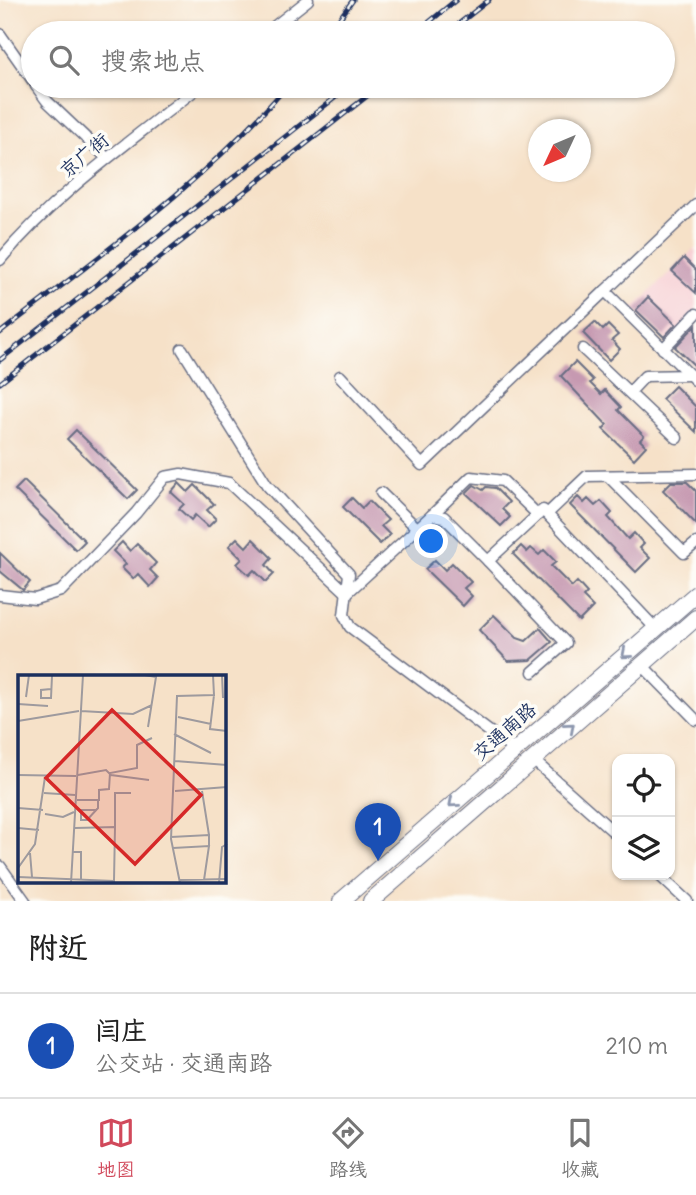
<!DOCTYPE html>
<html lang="zh">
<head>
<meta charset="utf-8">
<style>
	:root { --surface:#fff; --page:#f6f6f6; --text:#222; --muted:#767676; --line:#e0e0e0; --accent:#d1495b }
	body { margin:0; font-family:Delius,"LXGW WenKai TC",sans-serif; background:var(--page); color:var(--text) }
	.controls { position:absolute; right:21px; bottom:21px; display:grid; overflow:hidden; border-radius:14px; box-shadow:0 2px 5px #0004 }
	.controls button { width:63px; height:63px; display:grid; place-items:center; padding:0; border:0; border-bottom:2px solid var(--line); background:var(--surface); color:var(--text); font:35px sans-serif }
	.compass { position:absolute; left:528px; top:119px; width:63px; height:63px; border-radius:50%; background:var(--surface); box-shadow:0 2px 5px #0004; rotate:226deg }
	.you { position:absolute; left:432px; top:542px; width:24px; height:24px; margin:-18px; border:5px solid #fff; border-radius:50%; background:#1a73e8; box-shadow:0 0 0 10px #1a73e833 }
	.badge { display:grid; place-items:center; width:46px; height:46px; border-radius:50%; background:var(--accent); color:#fff; font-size:23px; font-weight:700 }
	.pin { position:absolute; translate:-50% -58px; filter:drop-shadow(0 2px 4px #0008) }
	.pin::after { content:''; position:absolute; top:37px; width:24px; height:21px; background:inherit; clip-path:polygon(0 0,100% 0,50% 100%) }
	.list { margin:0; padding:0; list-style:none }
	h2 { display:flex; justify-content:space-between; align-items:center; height:91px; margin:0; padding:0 28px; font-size:30px }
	h2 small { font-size:23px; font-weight:400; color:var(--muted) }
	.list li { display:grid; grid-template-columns:46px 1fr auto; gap:21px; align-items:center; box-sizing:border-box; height:105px; padding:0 28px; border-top:2px solid var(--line) }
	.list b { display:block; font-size:26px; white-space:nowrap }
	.list p { margin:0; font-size:23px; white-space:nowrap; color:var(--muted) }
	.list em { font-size:23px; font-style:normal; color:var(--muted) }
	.icon { flex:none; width:38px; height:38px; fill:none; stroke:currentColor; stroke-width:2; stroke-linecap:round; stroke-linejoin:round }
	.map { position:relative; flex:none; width:696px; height:901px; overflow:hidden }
	.search { position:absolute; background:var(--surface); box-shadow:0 2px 5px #0004; left:21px; right:21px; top:21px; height:77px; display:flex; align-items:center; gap:18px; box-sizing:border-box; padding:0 24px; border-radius:38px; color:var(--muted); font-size:26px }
	.sheet { height:196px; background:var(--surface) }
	nav { display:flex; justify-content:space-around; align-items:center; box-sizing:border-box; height:98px; border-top:2px solid var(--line); background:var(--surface); font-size:19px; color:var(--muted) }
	nav a { display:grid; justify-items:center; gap:4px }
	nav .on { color:var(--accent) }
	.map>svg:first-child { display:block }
	.built { fill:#f7cfd4 }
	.building { fill:#c699b1 }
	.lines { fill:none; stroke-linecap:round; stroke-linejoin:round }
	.street-casing { stroke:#686d83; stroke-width:13 }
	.secondary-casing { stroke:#686d83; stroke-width:18 }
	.street { stroke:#fff; stroke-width:10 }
	.secondary { stroke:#fff; stroke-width:16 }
	.rail-casing { stroke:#1b2f5e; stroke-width:5 }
	.rail { stroke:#fdfcf7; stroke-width:2.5; stroke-dasharray:8; stroke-linecap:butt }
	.oneway { stroke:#8d97ae }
	.labels { text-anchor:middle; stroke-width:7; stroke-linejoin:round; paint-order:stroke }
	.street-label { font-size:19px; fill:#1b2f5e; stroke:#fdfcf7 }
	.inset-road { fill:none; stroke:#9e9a9e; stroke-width:2 }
	.view { fill:#d62828; fill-opacity:0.15; stroke:#d62828; stroke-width:3.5 }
	.inset-edge { fill:none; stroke:#1b2f5e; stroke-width:3.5 }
</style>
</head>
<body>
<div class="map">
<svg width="696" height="901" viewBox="0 0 696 901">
	<rect width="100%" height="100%" fill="#fdfcf7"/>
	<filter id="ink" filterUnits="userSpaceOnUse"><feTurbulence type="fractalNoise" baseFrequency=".0143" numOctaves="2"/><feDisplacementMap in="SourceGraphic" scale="14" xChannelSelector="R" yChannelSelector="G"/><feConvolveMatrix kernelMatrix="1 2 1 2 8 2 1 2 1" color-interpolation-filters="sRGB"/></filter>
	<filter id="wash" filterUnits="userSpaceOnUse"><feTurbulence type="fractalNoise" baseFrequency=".00686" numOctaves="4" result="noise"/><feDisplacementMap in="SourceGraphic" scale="28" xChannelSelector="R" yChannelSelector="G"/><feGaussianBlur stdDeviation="1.57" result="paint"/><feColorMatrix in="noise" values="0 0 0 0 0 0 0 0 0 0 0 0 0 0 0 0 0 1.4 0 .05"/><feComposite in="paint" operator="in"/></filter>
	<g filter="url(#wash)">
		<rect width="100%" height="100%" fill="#f6e1c8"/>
		<!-- built -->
		<polygon class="built" points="696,247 696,319 671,345 633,309"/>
		<g id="blocks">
			<!-- building -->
			<g class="building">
				<polygon points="684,258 696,270 696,293 672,271"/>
				<polygon points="648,297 676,324 664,337 636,310"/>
				<polygon points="595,322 603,330 608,325 618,335 612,340 620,349 609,360 583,333"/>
				<polygon points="696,325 696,367 675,347"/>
				<polygon points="575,362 593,380 590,383 601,394 605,390 621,407 618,410 644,436 640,440 646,446 634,459 603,429 607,425 561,376"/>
				<polygon points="675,386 696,407 696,432 662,399"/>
				<polygon points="76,430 137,490 128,499 67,439"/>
				<polygon points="24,481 85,541 76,550 15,490"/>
				<polygon points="671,482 687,482 696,491 696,524 663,490"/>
				<polygon points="179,483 188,492 195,485 214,504 207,510 216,519 208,527 195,515 191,520 179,509 184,504 171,492"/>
				<polygon points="474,485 483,490 486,487 495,488 509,502 502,509 510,517 501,526 466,493"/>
				<polygon points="578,497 584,503 588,499 595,506 601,501 612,513 608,517 628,539 634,533 644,544 640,548 650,558 636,572 570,505"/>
				<polygon points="352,498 362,508 369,501 388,520 381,526 390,535 380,544 343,507"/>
				<polygon points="237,538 246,547 253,539 272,558 266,565 274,574 266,582 254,570 249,575 237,564 242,559 229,546"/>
				<polygon points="122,542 130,551 137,544 156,563 150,570 158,578 150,587 138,574 133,579 122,568 126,564 113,551"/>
				<polygon points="521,546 527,552 531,548 539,555 544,550 556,562 551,566 572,587 577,582 587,593 583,597 593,607 579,621 513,554"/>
				<polygon points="0,553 30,582 23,590 0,571"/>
				<polygon points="435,560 445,570 452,563 471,582 464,588 472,596 463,606 425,569"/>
				<polygon points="494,615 517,638 526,641 540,628 552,642 531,660 508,661 479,630"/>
			</g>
		</g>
	</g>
	<g filter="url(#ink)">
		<use href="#blocks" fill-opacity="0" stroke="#686d83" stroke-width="2"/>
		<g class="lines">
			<!-- street casing -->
			<g class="street-casing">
				<g id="street">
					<polyline points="266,33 308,0"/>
					<polyline points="0,34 33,81"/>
					<polyline points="36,86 47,101 107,158"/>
					<polyline points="696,205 605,291 696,381"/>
					<path d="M0,260c57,-68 131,-119 200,-174"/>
					<polyline points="182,349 267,485 349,574 344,615 350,627 514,750"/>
					<polyline points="583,349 677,438"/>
					<polyline points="663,349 696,314"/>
					<polyline points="340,376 422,465 605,291"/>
					<polyline points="630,392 645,376 690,375"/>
					<polyline points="608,476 684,553 696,543"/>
					<polyline points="381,493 417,528"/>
					<polyline points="547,514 587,476 696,474"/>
					<polyline points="432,515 471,477 503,481 538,515"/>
					<polyline points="488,561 566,643 533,672"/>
					<polyline points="0,595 35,599 61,591 136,513 165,477 181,474 229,483 347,593 432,515 444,517 488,561 543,510 656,629"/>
					<polyline points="642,665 696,720"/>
					<polyline points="532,759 617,835"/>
					<polyline points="0,866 25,901"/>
					<polyline points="659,875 687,901"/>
				</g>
			</g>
			<!-- secondary casing -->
			<g class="secondary-casing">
				<g id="secondary">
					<polyline points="341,901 696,594"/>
					<polyline points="371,901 696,618"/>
				</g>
			</g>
			<!-- street -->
			<use href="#street" class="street"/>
			<!-- secondary -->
			<use href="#secondary" class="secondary"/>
			<!-- rail casing -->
			<g class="rail-casing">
				<g id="rail">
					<polyline points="329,33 353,0"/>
					<polyline points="416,33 456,0"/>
					<polyline points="447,33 489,0"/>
					<path d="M0,333c99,-77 205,-151 287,-247"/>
					<polyline points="0,360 350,86"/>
					<polyline points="0,383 380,86"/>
				</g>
			</g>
			<!-- rail -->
			<use href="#rail" class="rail"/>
		</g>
		<!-- one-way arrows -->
		<defs><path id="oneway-chevron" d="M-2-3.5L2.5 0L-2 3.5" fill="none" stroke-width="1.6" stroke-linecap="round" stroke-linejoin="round" transform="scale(1.75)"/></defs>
		<g class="oneway">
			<use href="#oneway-chevron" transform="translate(626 654) rotate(139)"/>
			<use href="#oneway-chevron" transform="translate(570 727) rotate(-41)"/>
			<use href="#oneway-chevron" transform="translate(453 803) rotate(139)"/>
		</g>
	</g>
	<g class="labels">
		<!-- street labels -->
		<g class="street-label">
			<text transform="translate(84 155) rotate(-40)" y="7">京广街</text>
			<text transform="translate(504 731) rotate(-41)" y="7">交通南路</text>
		</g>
	</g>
	<!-- overview -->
	<g transform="translate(18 675)">
		<rect width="208" height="208" fill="#f6e1c8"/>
		<path class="inset-road" d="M16,0h91M127,0l11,2 -8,50M204,0l1,23M33,14l-10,1v8h10l1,-22M196,20l-4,34 17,2M8,22l3,-22M0,29l30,2M63,36l52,3 19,-9M160,42l33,7M0,46l61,-10M156,59l37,19M157,86l52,4M0,100l58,1M60,100l28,-5 5,5 38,5M157,116l52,-4M184,116l7,44M26,118l31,2M59,125h22v-10l10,-1 1,-16 27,-5v-23l15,-7M0,133l25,2M78,135h-15v10h6l11,-12v-8M27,139l18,3 11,-5M97,152v-34h16M0,153l21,2M153,162l38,-2v11M155,173l36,-2 -5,34M55,177h8v29M12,178l2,24M0,193l17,-24 10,-67M0,202l96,4 1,-54 -40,1M162,205l47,-1M53,208l12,-208M162,208l-9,-44 6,-143 37,-1 -1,-20M201,208l3,-36 5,-3"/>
		<path class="view" d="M94,35l89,85 -66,69 -89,-86z"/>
		<rect width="208" height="208" class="inset-edge"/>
	</g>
</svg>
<div class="controls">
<button><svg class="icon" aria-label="locate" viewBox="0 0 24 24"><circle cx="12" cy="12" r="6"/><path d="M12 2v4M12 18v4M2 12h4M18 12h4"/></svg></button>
<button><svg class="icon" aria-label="layers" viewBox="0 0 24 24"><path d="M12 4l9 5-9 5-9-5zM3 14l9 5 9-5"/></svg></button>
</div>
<svg class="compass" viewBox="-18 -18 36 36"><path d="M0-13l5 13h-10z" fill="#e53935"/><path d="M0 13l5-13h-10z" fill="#767676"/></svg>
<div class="you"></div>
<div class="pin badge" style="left:378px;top:861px;background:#1a4fb4">1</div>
<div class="search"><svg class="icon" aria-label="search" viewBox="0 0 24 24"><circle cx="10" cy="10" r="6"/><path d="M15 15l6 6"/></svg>搜索地点</div>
</div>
<section class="sheet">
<h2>附近<small></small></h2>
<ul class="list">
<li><span class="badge" style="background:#1a4fb4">1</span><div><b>闫庄</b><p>公交站 · 交通南路</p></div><em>210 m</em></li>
</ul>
</section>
<nav>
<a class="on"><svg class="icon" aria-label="map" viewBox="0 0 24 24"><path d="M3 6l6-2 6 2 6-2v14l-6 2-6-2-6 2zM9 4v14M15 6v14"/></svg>地图</a>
<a><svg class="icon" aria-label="directions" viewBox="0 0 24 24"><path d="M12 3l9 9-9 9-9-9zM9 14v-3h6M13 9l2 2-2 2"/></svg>路线</a>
<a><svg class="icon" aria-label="saved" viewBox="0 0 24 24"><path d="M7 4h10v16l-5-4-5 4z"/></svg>收藏</a>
</nav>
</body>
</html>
